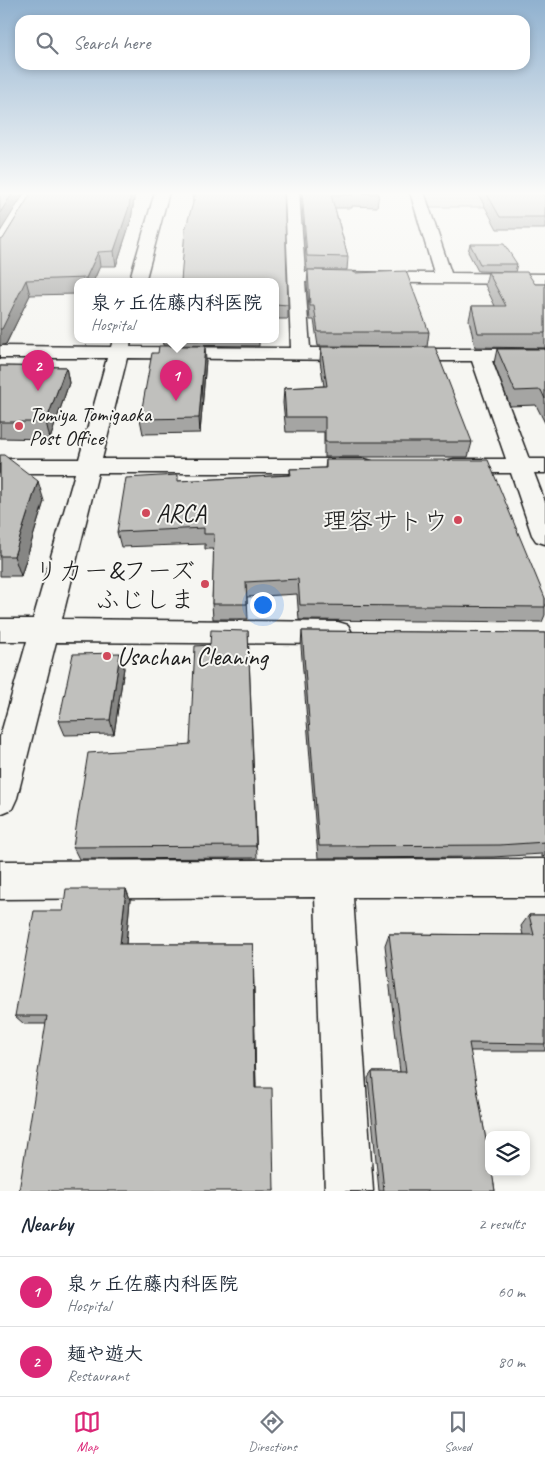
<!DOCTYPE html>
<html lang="en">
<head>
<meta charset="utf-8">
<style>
	:root { --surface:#fff; --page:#f2f2f3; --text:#1f2937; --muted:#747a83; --line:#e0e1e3; --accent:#db2777 }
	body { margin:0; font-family:Caveat,"Klee One",sans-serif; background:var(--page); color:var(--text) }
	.controls { position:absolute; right:15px; bottom:15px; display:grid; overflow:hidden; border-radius:10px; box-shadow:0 2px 8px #0003 }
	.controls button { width:45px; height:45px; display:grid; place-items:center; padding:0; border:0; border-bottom:1px solid var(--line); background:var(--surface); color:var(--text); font:25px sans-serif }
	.you { position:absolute; left:262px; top:604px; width:18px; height:18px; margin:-12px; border:4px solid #fff; border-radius:50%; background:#1a73e8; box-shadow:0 0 0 8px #1a73e833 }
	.badge { display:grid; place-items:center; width:32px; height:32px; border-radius:50%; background:var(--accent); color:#fff; font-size:16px; font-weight:700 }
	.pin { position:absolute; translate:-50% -41px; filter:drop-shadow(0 1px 2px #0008) }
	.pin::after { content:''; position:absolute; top:26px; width:18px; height:15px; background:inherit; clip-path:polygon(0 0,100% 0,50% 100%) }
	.popup { position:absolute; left:74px; top:278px; width:205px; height:65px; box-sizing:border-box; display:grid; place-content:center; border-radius:10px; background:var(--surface); filter:drop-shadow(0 1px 4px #0005); font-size:16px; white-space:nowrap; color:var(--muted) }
	.popup b { font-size:19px; color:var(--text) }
	.popup::after { content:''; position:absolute; left:50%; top:100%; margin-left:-10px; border:10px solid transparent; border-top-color:var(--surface) }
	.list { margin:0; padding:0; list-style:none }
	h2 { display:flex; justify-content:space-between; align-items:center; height:65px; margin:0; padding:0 20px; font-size:21px }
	h2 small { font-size:16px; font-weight:400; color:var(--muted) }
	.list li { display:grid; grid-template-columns:32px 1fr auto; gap:15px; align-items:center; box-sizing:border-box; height:70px; padding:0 20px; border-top:1px solid var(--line) }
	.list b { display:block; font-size:19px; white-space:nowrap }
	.list p { margin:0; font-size:16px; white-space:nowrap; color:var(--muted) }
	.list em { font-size:16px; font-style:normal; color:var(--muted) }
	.icon { flex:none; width:28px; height:28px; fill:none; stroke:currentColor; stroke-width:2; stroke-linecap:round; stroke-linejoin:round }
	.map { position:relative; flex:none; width:545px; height:1191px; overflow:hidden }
	.search { position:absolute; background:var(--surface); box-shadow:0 2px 8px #0003; left:15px; right:15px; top:15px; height:55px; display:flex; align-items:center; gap:12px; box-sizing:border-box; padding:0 18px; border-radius:15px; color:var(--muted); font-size:19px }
	.sheet { height:205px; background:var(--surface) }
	nav { display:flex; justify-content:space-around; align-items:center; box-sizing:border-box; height:70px; border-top:1px solid var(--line); background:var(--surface); font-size:14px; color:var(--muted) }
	nav a { display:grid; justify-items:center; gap:2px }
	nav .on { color:var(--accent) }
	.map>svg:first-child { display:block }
	.green { fill:#d6d6d2; stroke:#797977 }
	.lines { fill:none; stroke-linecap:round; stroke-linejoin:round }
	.minor-casing { stroke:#1c1c1c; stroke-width:3 }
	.minor { fill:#f6f6f2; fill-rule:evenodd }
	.wall { fill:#a5a5a3; stroke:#1c1c1c }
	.shaded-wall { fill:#868684; stroke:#1c1c1c }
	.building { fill:#c0c0bd; stroke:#1c1c1c }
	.poi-dot { fill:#d1495b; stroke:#f6f6f2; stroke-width:2 }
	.labels { text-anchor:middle; stroke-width:4; stroke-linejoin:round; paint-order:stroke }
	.far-poi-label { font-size:21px; fill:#1c1c1c; stroke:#f6f6f2; text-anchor:start }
	.poi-label { font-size:25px; fill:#1c1c1c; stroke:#f6f6f2; text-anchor:start }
</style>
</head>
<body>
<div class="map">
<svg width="545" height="1191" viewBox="0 0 545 1191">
	<rect width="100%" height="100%" fill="#f6f6f2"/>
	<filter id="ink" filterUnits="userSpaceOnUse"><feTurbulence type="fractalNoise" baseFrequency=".02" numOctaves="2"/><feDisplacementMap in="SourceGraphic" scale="10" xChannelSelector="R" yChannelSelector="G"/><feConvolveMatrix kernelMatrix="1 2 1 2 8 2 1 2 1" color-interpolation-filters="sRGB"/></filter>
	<g filter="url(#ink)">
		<!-- green -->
		<polygon class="green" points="425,192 528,192 535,207 430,207"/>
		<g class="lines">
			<!-- minor casing -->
			<g class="minor-casing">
				<g id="minor">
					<polygon points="155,192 169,192 145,282 129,282"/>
					<polygon points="285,192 299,192 305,272 434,273 410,192 424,192 451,273 545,274 545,284 305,282 310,348 359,348 366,350 369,354 366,358 359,360 127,358 102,459 364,459 372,461 376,466 372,471 364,473 98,473 62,619 338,622 348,625 352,633 348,641 338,644 56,642 17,798 12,809 0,814 0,737 27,641 0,641 0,619 33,619 75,473 0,473 0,459 79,459 107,358 0,358 0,346 111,347 113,340 131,340 130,347 291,348"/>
					<polygon points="402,349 545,349 545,361 492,361 529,459 545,459 545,473 534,473 545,502 545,544 536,541 532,535 511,473 454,473 446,471 442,466 446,461 454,459 506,459 472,361 402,361 395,359 392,355 395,351"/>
					<polygon points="545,859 545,897 353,897 373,1191 325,1191 315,897 0,899 0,861"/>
				</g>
			</g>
			<!-- minor -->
			<use href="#minor" class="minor"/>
		</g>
		<!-- wall -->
		<g class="wall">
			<polygon points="32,192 135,192 131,220 116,266 100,266 93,282 77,282 77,294 30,295 6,344 3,239"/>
			<polygon points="284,192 288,305 288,319 275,319 275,282 193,204 192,193"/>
			<polygon points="301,192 378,192 379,194 377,207 352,206 352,208 335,208 348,257 347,270 307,270"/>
			<polygon points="477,192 540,192 543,196 545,196 545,229 497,229"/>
			<polygon points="470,244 517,264 515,272 478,271 468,252"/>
			<polygon points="308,270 429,332 427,347 318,346 314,320 310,320 307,284"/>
			<polygon points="488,272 535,284 545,284 545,348 475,347 469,320 472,306 495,306 485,285"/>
			<polygon points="162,340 259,340 259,346 163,345"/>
			<polygon points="321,347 472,442 468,457 324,457 324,432 286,432 283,403 284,388 324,386 320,361"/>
			<polygon points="497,349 545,349 545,423 536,405 510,406 494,363"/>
			<polygon points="158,353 206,360 200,433 143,434 140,419"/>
			<polygon points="0,366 66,367 69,383 50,439 0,438"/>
			<polygon points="0,455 44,501 21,576 0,576"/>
			<polygon points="326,460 545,598 545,615 542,622 299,620 297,594 247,597 248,619 213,619 212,604 214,549 205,549 205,544 121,547 117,532 179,481 290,475 290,469 325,468"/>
			<polygon points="248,631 257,858 79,859 73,847 180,747 190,744 210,645"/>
			<polygon points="302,631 545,633 545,856 542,857 542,854 493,857 318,858 301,646"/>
			<polygon points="120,653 124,668 114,734 65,735 59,721"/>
			<polygon points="126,889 130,900 126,944 253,944 256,1088 274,1191 46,1024 24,1024 15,1016 63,911"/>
			<polygon points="529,915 545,915 545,1051 470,1051 495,1191 379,1191 368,1078 372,1072 400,1072 385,945 389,934 523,935 521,926"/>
		</g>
		<!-- shaded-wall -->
		<g class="shaded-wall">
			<polygon points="13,192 25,192 0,232 0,213"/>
			<polygon points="131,192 135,192 131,220 116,266 114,251"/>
			<polygon points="98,252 100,266 93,282 87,282 86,278"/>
			<polygon points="26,280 30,295 6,344 0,346 0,329"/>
			<polygon points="205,346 206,360 200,433 199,418"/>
			<polygon points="66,367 69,383 50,439 46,422"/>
			<polygon points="38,481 44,501 21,576 14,556"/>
			<polygon points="120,653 124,668 114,734 110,720"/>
			<polygon points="126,889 130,900 125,954 120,944"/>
			<polygon points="253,944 253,954 256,1094 255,1088"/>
		</g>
		<!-- building -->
		<g class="building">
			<polygon points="0,192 13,192 0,213"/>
			<polygon points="32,192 131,192 129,207 114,251 98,252 86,278 26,280 2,329 0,329 0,240 3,239"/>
			<polygon points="192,192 284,192 288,305 275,304 275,282 168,282 168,281 181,281 185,230 196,193 192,193"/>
			<polygon points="302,192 378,192 379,194 352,193 353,195 331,195 348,257 307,256"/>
			<polygon points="486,192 540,192 543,196 545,196 545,217 500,217"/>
			<polygon points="470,244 504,244 517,264 480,264"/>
			<polygon points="308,270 352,271 355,273 406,271 429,332 318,332 314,306 310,306"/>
			<polygon points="488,272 527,272 535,284 545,284 545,333 478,333 472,306 506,306"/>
			<polygon points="159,346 205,346 199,418 140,419 152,353 158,353"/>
			<polygon points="321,347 435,347 472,442 325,442 325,417 286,417 284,388 327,386"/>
			<polygon points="497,349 545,349 545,399 541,390 515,391"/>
			<polygon points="0,366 66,367 46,422 0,422"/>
			<polygon points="0,455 4,455 38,481 14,556 0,556"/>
			<polygon points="326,460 488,460 545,598 545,607 300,605 298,579 246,582 247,604 212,604 214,534 204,534 204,528 117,532 126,478 178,475 178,481 291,475 290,469 326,468"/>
			<polygon points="211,630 248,631 256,846 73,847 88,753 180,747 180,745 190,744 195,646 210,645"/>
			<polygon points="302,631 545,633 545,842 500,845 319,846"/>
			<polygon points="120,653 110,720 59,721 73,654"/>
			<polygon points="66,889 126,889 120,944 253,944 255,1088 272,1088 274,1191 19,1191 47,1016 15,1016 34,911 63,911"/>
			<polygon points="529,915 545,915 545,1044 469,1043 489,1157 489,1172 492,1172 495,1191 384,1191 372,1072 406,1072 389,934 534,935"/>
		</g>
	</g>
	<!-- sky -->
	<linearGradient id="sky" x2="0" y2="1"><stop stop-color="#90b1cf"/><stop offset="0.54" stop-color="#fbfbf9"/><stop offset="1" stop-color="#fbfbf9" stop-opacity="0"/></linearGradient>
	<rect width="545" height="358" fill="url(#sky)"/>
	<!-- markers -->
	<g class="poi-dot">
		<circle cx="19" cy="426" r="5"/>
		<circle cx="146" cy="513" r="5"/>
		<circle cx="458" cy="520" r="5"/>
		<circle cx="205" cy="584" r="5"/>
		<circle cx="107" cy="656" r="5"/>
	</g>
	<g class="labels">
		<!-- far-poi labels -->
		<g class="far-poi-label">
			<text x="29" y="421">Tomiya Tomigaoka<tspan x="29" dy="24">Post Office</tspan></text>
		</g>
		<!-- poi labels -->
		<g class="poi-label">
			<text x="156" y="522">ARCA</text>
			<text x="448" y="529" text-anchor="end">理容サトウ</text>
			<text x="195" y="579" text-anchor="end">リカー&amp;フーズ<tspan x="195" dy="29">ふじしま</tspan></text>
			<text x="117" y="665">Usachan Cleaning</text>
		</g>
	</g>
</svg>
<div class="controls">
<button><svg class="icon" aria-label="layers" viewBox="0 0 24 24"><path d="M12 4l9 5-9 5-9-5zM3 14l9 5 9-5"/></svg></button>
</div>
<div class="you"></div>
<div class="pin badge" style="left:176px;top:401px">1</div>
<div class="popup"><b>泉ヶ丘佐藤内科医院</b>Hospital</div>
<div class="pin badge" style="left:38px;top:391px">2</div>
<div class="search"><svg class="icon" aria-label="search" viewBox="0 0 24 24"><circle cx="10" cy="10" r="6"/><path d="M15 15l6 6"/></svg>Search here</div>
</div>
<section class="sheet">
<h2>Nearby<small>2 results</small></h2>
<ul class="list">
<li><span class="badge">1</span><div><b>泉ヶ丘佐藤内科医院</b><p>Hospital</p></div><em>60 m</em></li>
<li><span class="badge">2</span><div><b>麺や遊大</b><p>Restaurant</p></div><em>80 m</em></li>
</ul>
</section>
<nav>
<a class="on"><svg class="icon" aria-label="map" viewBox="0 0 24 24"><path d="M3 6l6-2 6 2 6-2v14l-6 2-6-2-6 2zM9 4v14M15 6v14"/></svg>Map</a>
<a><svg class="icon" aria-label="directions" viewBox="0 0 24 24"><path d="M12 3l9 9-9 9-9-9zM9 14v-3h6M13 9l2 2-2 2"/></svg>Directions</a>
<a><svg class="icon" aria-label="saved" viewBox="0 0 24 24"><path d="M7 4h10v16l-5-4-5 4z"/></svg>Saved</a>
</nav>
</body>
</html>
